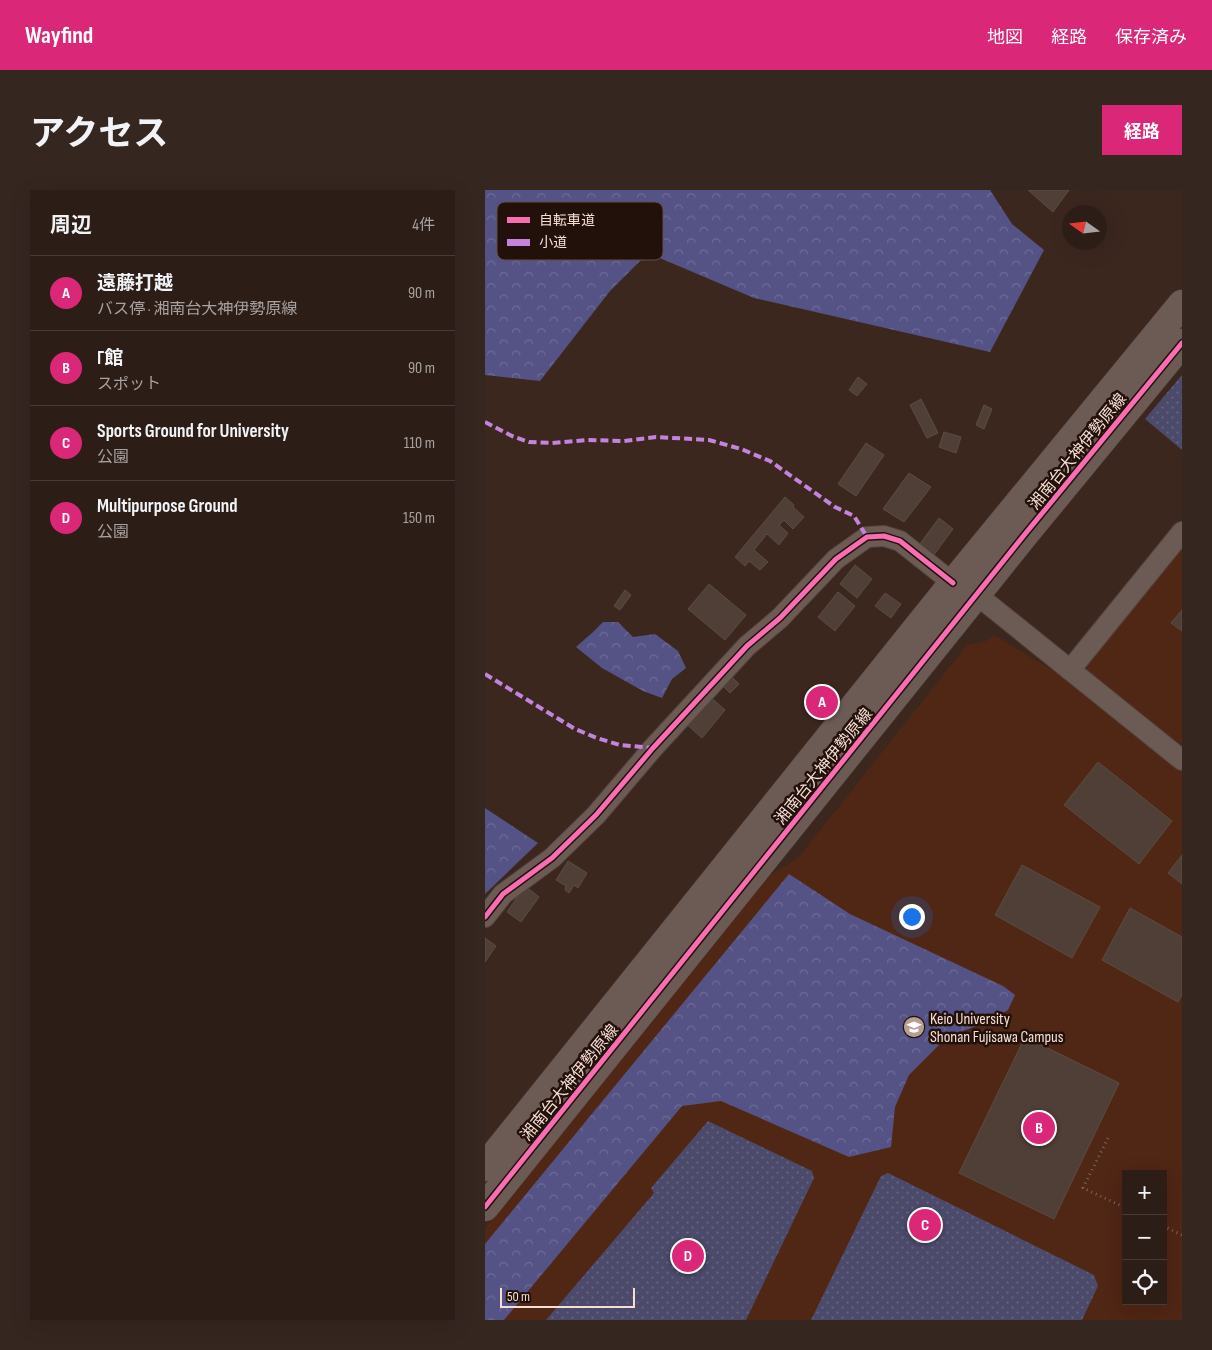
<!DOCTYPE html>
<html lang="ja">
<head>
<meta charset="utf-8">
<style>
	:root { --surface:#2d1d17; --page:#352620; --text:#f1f3f6; --muted:#a7a2a1; --line:#483b36; --accent:#db2777 }
	body { margin:0; font-family:"Sofia Sans Condensed","Noto Sans JP",sans-serif; background:var(--page); color:var(--text) }
	.controls { position:absolute; right:15px; bottom:15px; display:grid; overflow:hidden; border-radius:0px; box-shadow:0 5px 20px #0002 }
	.controls button { width:45px; height:45px; display:grid; place-items:center; padding:0; border:0; border-bottom:1px solid var(--line); background:var(--surface); color:var(--text); font:25px sans-serif }
	.compass { position:absolute; left:577px; top:15px; width:45px; height:45px; border-radius:50%; background:var(--surface); box-shadow:0 5px 20px #0002; rotate:284deg }
	.scale { position:absolute; left:15px; bottom:12px; width:135px; box-sizing:border-box; padding-left:5px; border:2px solid #f7ded4; border-top:0; font-size:14px; line-height:18px; white-space:nowrap; color:#f7ded4; -webkit-text-stroke:4px #22110b; paint-order:stroke }
	.you { position:absolute; left:426px; top:726px; width:18px; height:18px; margin:-12px; border:4px solid #fff; border-radius:50%; background:#1a73e8; box-shadow:0 0 0 8px #1a73e833 }
	.badge { display:grid; place-items:center; width:32px; height:32px; border-radius:50%; background:var(--accent); color:#fff; font-size:16px; font-weight:700 }
	.pin { position:absolute; translate:-50% -50%; border:2px solid #fff; box-shadow:0 1px 5px #0006 }
	.list { margin:0; padding:0; list-style:none }
	h2 { display:flex; justify-content:space-between; align-items:center; height:65px; margin:0; padding:0 20px; font-size:21px }
	h2 small { font-size:16px; font-weight:400; color:var(--muted) }
	.list li { display:grid; grid-template-columns:32px 1fr auto; gap:15px; align-items:center; box-sizing:border-box; height:75px; padding:0 20px; border-top:1px solid var(--line) }
	.list b { display:block; font-size:19px; white-space:nowrap }
	.list p { margin:0; font-size:16px; white-space:nowrap; color:var(--muted) }
	.list em { font-size:16px; font-style:normal; color:var(--muted) }
	.icon { flex:none; width:28px; height:28px; fill:none; stroke:currentColor; stroke-width:2; stroke-linecap:round; stroke-linejoin:round }
	.map { position:relative; flex:none; width:697px; height:1130px; overflow:hidden; border-radius:0px }
	header { display:flex; align-items:center; gap:30px; box-sizing:border-box; height:70px; padding:0 25px; background:var(--accent); color:#fff }
	header strong { font-size:24px }
	nav { display:flex; gap:28px; margin-inline-start:auto; font-size:18px }
	.intro { display:flex; align-items:center; justify-content:space-between; box-sizing:border-box; height:120px; padding:0 30px }
	h1 { margin:0; font-size:35px }
	.button { padding:12px 22px; border-radius:0px; background:var(--accent); color:#fff; font-size:18px; font-weight:700 }
	main { display:flex; gap:30px; padding:0 30px }
	aside { flex:1; background:var(--surface); border-radius:0px; box-shadow:0 5px 20px #0002 }
	.map>svg:first-child { display:block }
	.built { fill:#502615; fill-rule:evenodd }
	.forest { fill:url(#forest-crowns) }
	.park { fill:url(#park-dots) }
	.building { fill:#503f36; stroke:#5c4c42 }
	.lines { fill:none; stroke-linecap:round; stroke-linejoin:round }
	.street-casing { stroke:#55423c; stroke-width:22 }
	.secondary-casing { stroke:#55423c; stroke-width:29 }
	.path { stroke:#756761; stroke-width:3; stroke-dasharray:1 4; stroke-linecap:butt }
	.street { stroke:#6c5b55; stroke-width:20 }
	.secondary { stroke:#6c5b55; stroke-width:28 }
	.quiet { stroke:#c483df; stroke-width:4; stroke-dasharray:8 4; stroke-linecap:butt }
	.cycleway-casing { stroke:#22110b; stroke-width:8 }
	.cycleway { stroke:#f96db3; stroke-width:5 }
	.labels { text-anchor:middle; stroke-width:5; stroke-linejoin:round; paint-order:stroke }
	.street-label { font-size:16px; fill:#f7ded4; stroke:#22110b }
	.poi-label { font-size:16px; fill:#f7ded4; stroke:#22110b; text-anchor:start }
	.key { fill:#22110b; stroke:#624e47; stroke-width:1 }
	.key-label { font-size:14px; fill:#f7ded4 }
</style>
</head>
<body>
<header>
<strong>Wayfind</strong>
<nav><a>地図</a><a>経路</a><a>保存済み</a></nav>
</header>
<div class="intro"><h1>アクセス</h1><a class="button">経路</a></div>
<main>
<aside>
<h2>周辺<small>4件</small></h2>
<ul class="list">
<li><span class="badge">A</span><div><b>遠藤打越</b><p>バス停 · 湘南台大神伊勢原線</p></div><em>90 m</em></li>
<li><span class="badge">B</span><div><b>Γ館</b><p>スポット</p></div><em>90 m</em></li>
<li><span class="badge">C</span><div><b>Sports Ground for University</b><p>公園</p></div><em>110 m</em></li>
<li><span class="badge">D</span><div><b>Multipurpose Ground</b><p>公園</p></div><em>150 m</em></li>
</ul>
</aside>
<div class="map">
<svg width="697" height="1130" viewBox="0 0 697 1130">
	<defs>
		<pattern id="forest-crowns" width="20" height="18" patternUnits="userSpaceOnUse" patternTransform="scale(1.25)"><rect width="20" height="18" fill="#555385"/><path d="M2 6a3 3 0 1 1 6 0M12 15a3 3 0 1 1 6 0" fill="none" stroke="#6e6b95"/></pattern>
		<pattern id="park-dots" width="8" height="8" patternUnits="userSpaceOnUse" patternTransform="scale(1.25)"><rect width="8" height="8" fill="#4c4a6b"/><path d="M2 2h.1M6 6h.1" fill="none" stroke="#67647f" stroke-width="1.8" stroke-linecap="round"/></pattern>
	</defs>
	<rect width="100%" height="100%" fill="#3c271f"/>
	<!-- built -->
	<g class="built">
		<polygon points="697,356 697,560 602,483 602,472"/>
		<path d="M509,445l70,42 118,91v552h-697v-92l277,-348 36,-22 169,-213 19,-4zM641,984h37v127h-37z"/>
	</g>
	<!-- forest -->
	<g class="forest">
		<polygon points="0,0 505,0 527,34 559,60 505,162 269,108 163,63 125,101 55,191 0,185"/>
		<polygon points="118,432 133,432 148,447 170,444 193,461 201,478 187,489 177,508 158,501 117,478 91,457 107,443"/>
		<polygon points="0,618 53,653 0,704"/>
		<polygon points="304,684 365,724 518,796 530,805 523,820 502,832 462,847 424,885 410,917 406,957 364,967 236,911 197,916 19,1130 0,1130 0,1054"/>
	</g>
	<!-- park -->
	<g class="park">
		<polygon points="697,185 697,260 660,229"/>
		<polygon points="223,931 327,981 329,988 261,1130 61,1130 169,1003 166,998"/>
		<polygon points="403,983 609,1085 613,1096 597,1130 326,1130 396,986"/>
	</g>
	<!-- building -->
	<g class="building">
		<polygon points="543,0 584,0 568,22"/>
		<polygon points="373,187 382,194 372,206 364,200"/>
		<polygon points="436,209 453,243 442,248 425,215"/>
		<polygon points="499,215 507,219 499,239 491,235"/>
		<polygon points="459,242 476,247 471,263 454,257"/>
		<polygon points="381,253 399,265 371,306 353,294"/>
		<polygon points="424,283 446,297 419,332 398,319"/>
		<polygon points="300,307 309,315 308,317 319,327 308,339 299,330 294,335 303,343 294,355 282,344 269,360 283,372 275,380 264,371 260,376 250,367"/>
		<polygon points="454,328 468,339 448,366 434,355"/>
		<polygon points="370,375 387,389 372,408 355,394"/>
		<polygon points="224,394 261,425 240,450 203,419"/>
		<polygon points="140,400 146,405 135,420 129,416"/>
		<polygon points="353,402 370,416 350,441 333,427"/>
		<polygon points="400,403 416,414 406,428 390,416"/>
		<polygon points="697,420 697,441 686,433"/>
		<polygon points="245,485 254,494 245,503 236,494"/>
		<polygon points="222,504 240,520 217,548 199,532"/>
		<polygon points="613,572 687,631 654,674 579,615"/>
		<polygon points="697,665 697,694 683,683"/>
		<polygon points="83,671 102,683 93,698 89,695 84,703 80,700 81,696 71,690"/>
		<polygon points="537,675 615,717 587,768 510,725"/>
		<polygon points="40,696 54,707 36,732 22,722"/>
		<polygon points="645,718 697,747 697,805 693,812 617,770"/>
		<polygon points="0,748 11,756 0,772"/>
		<polygon points="540,847 634,893 569,1029 474,983"/>
	</g>
	<g class="lines">
		<!-- street casing -->
		<g class="street-casing">
			<g id="street">
				<polyline points="492,405 697,570"/>
				<polyline points="585,480 697,342"/>
				<polyline points="0,727 18,704 67,668 111,625 168,558 262,456 295,428 351,369 382,347 399,346 415,351 468,393"/>
			</g>
		</g>
		<!-- secondary casing -->
		<g class="secondary-casing">
			<g id="secondary">
				<polyline points="0,977 468,393 697,114"/>
				<polyline points="0,1017 540,344 697,153"/>
			</g>
		</g>
		<!-- path -->
		<g class="path">
			<polyline points="623,948 598,998 641,1018"/>
			<polyline points="678,1036 697,1045"/>
		</g>
		<!-- street -->
		<use href="#street" class="street"/>
		<!-- secondary -->
		<use href="#secondary" class="secondary"/>
		<!-- quiet -->
		<g class="quiet">
			<polyline points="0,232 27,246 44,252 67,253 103,250 139,251 171,247 224,250 256,259 285,271 350,317 369,326 382,347"/>
			<polyline points="0,484 90,539 112,548 135,555 168,558"/>
		</g>
		<!-- cycleway casing -->
		<g class="cycleway-casing">
			<g id="cycleway">
				<polyline points="0,727 18,704 67,668 111,625 168,558 262,456 295,428 351,369 382,347 399,346 415,351 468,393"/>
				<polyline points="0,1017 540,344 697,153"/>
			</g>
		</g>
		<!-- cycleway -->
		<use href="#cycleway" class="cycleway"/>
	</g>
	<!-- icons -->
	<defs>
		<g id="university-disc" transform="scale(1.125)"><circle r="9.5" fill="#b69e95" stroke="#22110b"/><path d="M0-5L7-2L0 1L-7-2ZM-4 1L0 2.5L4 1V4Q0 6-4 4Z" fill="#fff"/></g>
	</defs>
	<g fill-rule="evenodd">
		<use href="#university-disc" x="429" y="837"/>
	</g>
	<g class="labels">
		<!-- street labels -->
		<g class="street-label">
			<text transform="translate(592 261) rotate(-51)" y="6">湘南台大神伊勢原線</text>
			<text transform="translate(338 576) rotate(-51)" y="6">湘南台大神伊勢原線</text>
			<text transform="translate(84 892) rotate(-51)" y="6">湘南台大神伊勢原線</text>
		</g>
		<!-- poi labels -->
		<g class="poi-label">
			<text x="445" y="834">Keio University<tspan x="445" dy="18">Shonan Fujisawa Campus</tspan></text>
		</g>
	</g>
	<!-- legend -->
	<rect x="12" y="12" width="166" height="58" rx="8" class="key"/>
	<rect x="22" y="27" width="23" height="6" fill="#f96db3"/>
	<rect x="22" y="49" width="23" height="7" fill="#c483df"/>
	<g class="key-label">
		<text x="54" y="35">自転車道</text>
		<text x="54" y="57">小道</text>
	</g>
</svg>
<div class="controls">
<button>+</button>
<button>−</button>
<button><svg class="icon" aria-label="locate" viewBox="0 0 24 24"><circle cx="12" cy="12" r="6"/><path d="M12 2v4M12 18v4M2 12h4M18 12h4"/></svg></button>
</div>
<svg class="compass" viewBox="-18 -18 36 36"><path d="M0-13l5 13h-10z" fill="#e53935"/><path d="M0 13l5-13h-10z" fill="#a7a2a1"/></svg>
<div class="scale">50 m</div>
<div class="you"></div>
<div class="pin badge" style="left:337px;top:512px">A</div>
<div class="pin badge" style="left:554px;top:938px">B</div>
<div class="pin badge" style="left:440px;top:1035px">C</div>
<div class="pin badge" style="left:203px;top:1066px">D</div>
</div>
</main>
</body>
</html>
